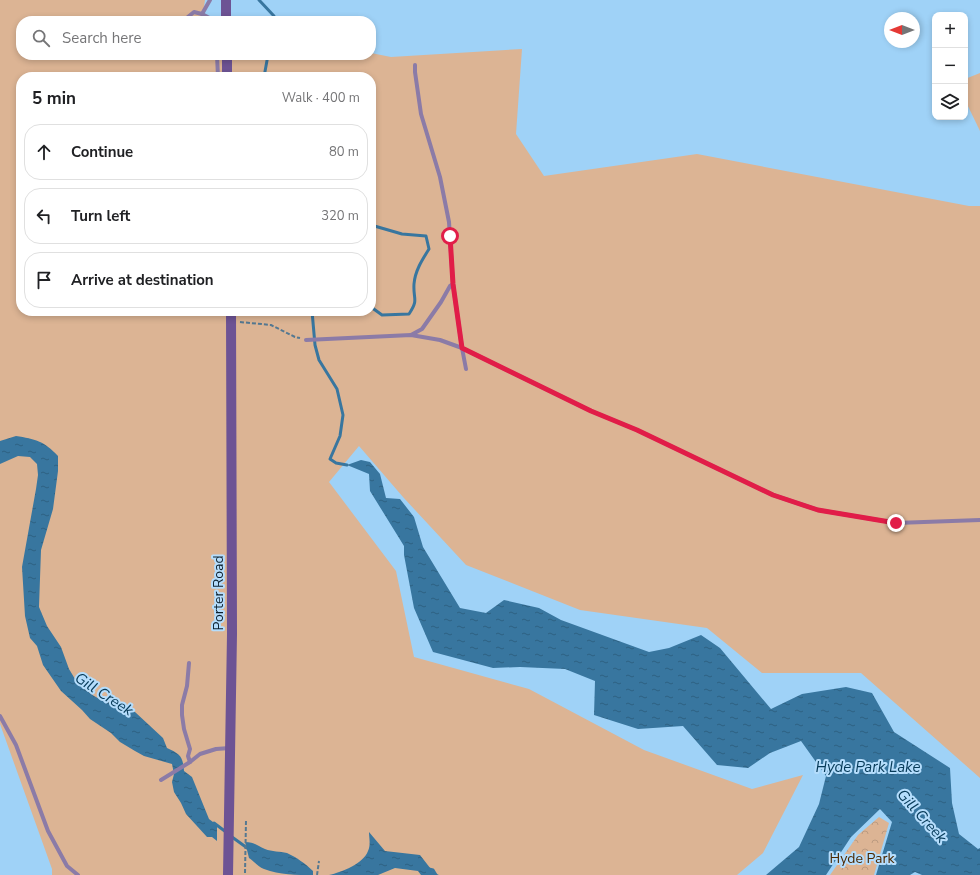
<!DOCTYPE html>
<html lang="en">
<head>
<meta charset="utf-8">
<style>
	:root { --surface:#fff; --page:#f6f6f6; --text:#202124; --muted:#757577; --line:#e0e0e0 }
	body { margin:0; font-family:"Nunito Sans",sans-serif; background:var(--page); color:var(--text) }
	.controls { position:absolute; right:12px; top:12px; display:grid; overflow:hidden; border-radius:8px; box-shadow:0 2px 6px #0003 }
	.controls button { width:36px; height:36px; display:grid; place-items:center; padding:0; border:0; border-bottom:1px solid var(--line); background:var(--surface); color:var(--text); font:20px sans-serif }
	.compass { position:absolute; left:884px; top:12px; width:36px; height:36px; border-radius:50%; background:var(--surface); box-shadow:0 2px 6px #0003; rotate:270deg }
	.stop { position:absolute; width:12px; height:12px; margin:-9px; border:3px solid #e11d48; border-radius:50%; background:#fff }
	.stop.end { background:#e11d48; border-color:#fff; box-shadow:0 1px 4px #0008 }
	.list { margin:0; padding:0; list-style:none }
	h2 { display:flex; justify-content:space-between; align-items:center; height:52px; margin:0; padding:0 16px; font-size:17px }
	h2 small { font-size:13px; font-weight:400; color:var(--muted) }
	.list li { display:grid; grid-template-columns:26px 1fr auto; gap:12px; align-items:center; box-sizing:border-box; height:56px; margin:0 8px 8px; padding:0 8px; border:1px solid var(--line); border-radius:16px }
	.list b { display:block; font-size:15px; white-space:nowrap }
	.list em { font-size:13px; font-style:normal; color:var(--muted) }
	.icon { flex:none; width:22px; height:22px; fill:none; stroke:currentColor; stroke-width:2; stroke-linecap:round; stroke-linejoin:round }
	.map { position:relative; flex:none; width:980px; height:875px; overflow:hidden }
	.search { position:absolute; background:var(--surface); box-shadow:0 2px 6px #0003; left:16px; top:16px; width:360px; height:44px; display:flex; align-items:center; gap:10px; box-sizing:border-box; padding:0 14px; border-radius:16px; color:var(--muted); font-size:15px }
	.panel { position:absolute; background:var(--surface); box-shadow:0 2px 6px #0003; left:16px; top:72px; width:360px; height:244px; border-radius:16px }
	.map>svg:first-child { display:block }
	.grass { fill:#dcb494; fill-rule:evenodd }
	.park { fill:url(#park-crowns) }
	.water { fill:url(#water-ripples) }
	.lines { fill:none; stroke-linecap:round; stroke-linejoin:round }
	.stream { stroke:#38769f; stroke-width:3 }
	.path { stroke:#547891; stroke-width:2; stroke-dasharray:4 2; stroke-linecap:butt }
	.service { stroke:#8b7ba7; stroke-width:4 }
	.secondary { stroke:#6d5394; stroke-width:10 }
	.route { stroke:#e11d48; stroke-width:5 }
	.labels { text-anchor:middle; stroke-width:4; stroke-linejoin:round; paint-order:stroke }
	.street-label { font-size:14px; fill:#0b1f2d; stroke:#b5ddfc }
	.park-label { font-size:14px; fill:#4c2801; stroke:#b5ddfc }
	.water-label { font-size:15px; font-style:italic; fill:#063a58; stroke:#b5ddfc }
</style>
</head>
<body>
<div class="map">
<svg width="980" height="875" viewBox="0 0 980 875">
	<defs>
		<pattern id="park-crowns" width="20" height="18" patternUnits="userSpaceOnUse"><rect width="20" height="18" fill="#dcb494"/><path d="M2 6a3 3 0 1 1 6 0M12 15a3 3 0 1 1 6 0" fill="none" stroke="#bb9a80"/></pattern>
		<pattern id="water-ripples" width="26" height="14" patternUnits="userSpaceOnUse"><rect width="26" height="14" fill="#38769f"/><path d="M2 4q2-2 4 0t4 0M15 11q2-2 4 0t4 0" fill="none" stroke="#2d6082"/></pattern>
	</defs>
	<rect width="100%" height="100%" fill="#9fd2f7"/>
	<!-- grass -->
	<g class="grass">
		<path d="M0,0h205l-3,21h-181v34h350v-2l20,4 131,-8 -6,85 28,42 153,-22 272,52h11v572l-119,-105h-99l-55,-45 -127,-18 -114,-45 -63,-68 -44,-51 -30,36 67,89 18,86 115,32 115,61 108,39 51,-14 -40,78 -26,22h-685v-6l-52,-145zM21,77h350v234h-350z"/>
		<polygon points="980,73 980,131 965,100 965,79"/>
	</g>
	<!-- park -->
	<polygon class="park" points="879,817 889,823 874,875 830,875 858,835"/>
	<!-- water -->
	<g class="water">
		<path d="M16,436c19,3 28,5 42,20v15l-5,38 -12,41 -2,57 8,19 14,21 8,22 9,15 16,12 11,6 14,1 16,9 28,26 4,10c13,6 16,8 17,23l8,6 17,42 8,6v16l-5,-4h-5l-21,-23 -5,-11 -7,-11 -2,-10 2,-8 -2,-10 -28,-8 -9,-5 -15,-9 -9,-9 -21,-14 -8,-9 -21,-19 -18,-26 -6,-19 -7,-8 -5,-22 -3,-49 14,-78 2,-14 -1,-11 -7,-7 -12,-1 -18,8v-23z"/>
		<polygon points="361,460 370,462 380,474 386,498 400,499 414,517 423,547 460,608 486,613 504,600 539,608 561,620 649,652 669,648 701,635 720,648 771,709 802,694 846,687 872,693 894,732 950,768 952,803 959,834 978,849 980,848 980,875 922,875 915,872 910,875 876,875 892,822 880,809 851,837 826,875 766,875 799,847 819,804 826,776 801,741 770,753 748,768 717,765 683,726 638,729 594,715 595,681 565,669 520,667 493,668 433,652 414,608 404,555 404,546 370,491 369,474 347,465"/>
		<path d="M369,832l16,19 35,4 14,18 5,2h-18l-3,-4 -23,-3 -17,7h-49c13,-3 34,-11 39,-24 3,-6 1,-13 1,-19z"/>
		<path d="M245,842c10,0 12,4 20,7 7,3 15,2 22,4 9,4 19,11 26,18v4c-17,0 -33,0 -49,-6 -6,-2 -10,-8 -15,-11z"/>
	</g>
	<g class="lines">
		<!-- stream -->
		<g class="stream">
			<polyline points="259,0 274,16 273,21"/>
			<polyline points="264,77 268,55"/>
			<path d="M371,225l31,9 24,2 3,13c-7,11 -14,22 -15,35 -1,16 5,15 -5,30l-27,1 -11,-8"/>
			<polyline points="312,311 315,345 319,360 337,389 343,415 340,436 330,459 336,463 347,465"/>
			<polyline points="214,823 226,832"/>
			<polyline points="232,837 250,850"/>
			<polyline points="429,869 433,870 436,875"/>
		</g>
		<!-- path -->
		<g class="path">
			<polyline points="240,322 271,325 295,337 300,338"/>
			<polyline points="245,873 246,820"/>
			<polyline points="317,875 319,861"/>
		</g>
		<!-- service -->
		<g class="service">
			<polyline points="202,14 210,0"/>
			<polyline points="183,21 194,12 202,14 215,21"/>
			<polyline points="217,55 218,77"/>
			<polyline points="415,65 415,72 421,114 440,177 449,222 453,284 462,348 466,369"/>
			<polyline points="411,335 422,329 441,302 450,286 453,284"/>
			<polyline points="306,340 411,335 440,340 462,348 591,411 637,430 773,495 818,510 896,523 980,520"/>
			<polyline points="189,663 187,686 182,705 182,715 184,729 190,749 188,756 190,762"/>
			<polyline points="0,716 16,745 48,831 67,866 78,875"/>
			<polyline points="161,780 190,762 200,754 216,749 230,748"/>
		</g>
		<!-- secondary -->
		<g class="secondary">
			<polyline points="226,0 226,21"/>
			<polyline points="227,55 227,77"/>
			<polyline points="228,875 232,634 231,311"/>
		</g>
	</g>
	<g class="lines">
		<!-- route -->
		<polyline class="route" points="450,236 453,284 462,348 591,411 637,430 773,495 818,510 896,523"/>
	</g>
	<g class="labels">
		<!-- street labels -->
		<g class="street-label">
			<text transform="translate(218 593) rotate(-90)" y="5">Porter Road</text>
		</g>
		<!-- park labels -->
		<g class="park-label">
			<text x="862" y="863">Hyde Park</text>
		</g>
		<!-- water labels -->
		<g class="water-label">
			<text transform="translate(104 694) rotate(33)" y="5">Gill Creek</text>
			<text x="868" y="772">Hyde Park Lake</text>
			<text transform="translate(922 816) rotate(48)" y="5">Gill Creek</text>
		</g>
	</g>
</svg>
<div class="controls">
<button>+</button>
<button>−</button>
<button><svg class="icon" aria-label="layers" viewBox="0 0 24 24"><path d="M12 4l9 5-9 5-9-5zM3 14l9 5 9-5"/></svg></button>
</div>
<svg class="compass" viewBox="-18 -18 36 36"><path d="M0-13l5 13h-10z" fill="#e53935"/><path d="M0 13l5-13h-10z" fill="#757577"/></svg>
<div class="stop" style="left:450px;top:236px"></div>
<div class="stop end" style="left:896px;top:523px"></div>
<div class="search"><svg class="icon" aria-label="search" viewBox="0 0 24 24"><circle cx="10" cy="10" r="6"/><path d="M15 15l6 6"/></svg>Search here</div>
<section class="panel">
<h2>5 min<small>Walk · 400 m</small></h2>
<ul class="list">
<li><svg class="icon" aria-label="ahead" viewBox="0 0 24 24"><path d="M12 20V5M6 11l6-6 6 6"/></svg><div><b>Continue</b></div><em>80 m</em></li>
<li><svg class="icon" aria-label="left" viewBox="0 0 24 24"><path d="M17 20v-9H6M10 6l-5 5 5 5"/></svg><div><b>Turn left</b></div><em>320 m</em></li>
<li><svg class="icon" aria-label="arrive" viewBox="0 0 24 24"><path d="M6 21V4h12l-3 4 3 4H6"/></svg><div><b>Arrive at destination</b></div></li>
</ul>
</section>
</div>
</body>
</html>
